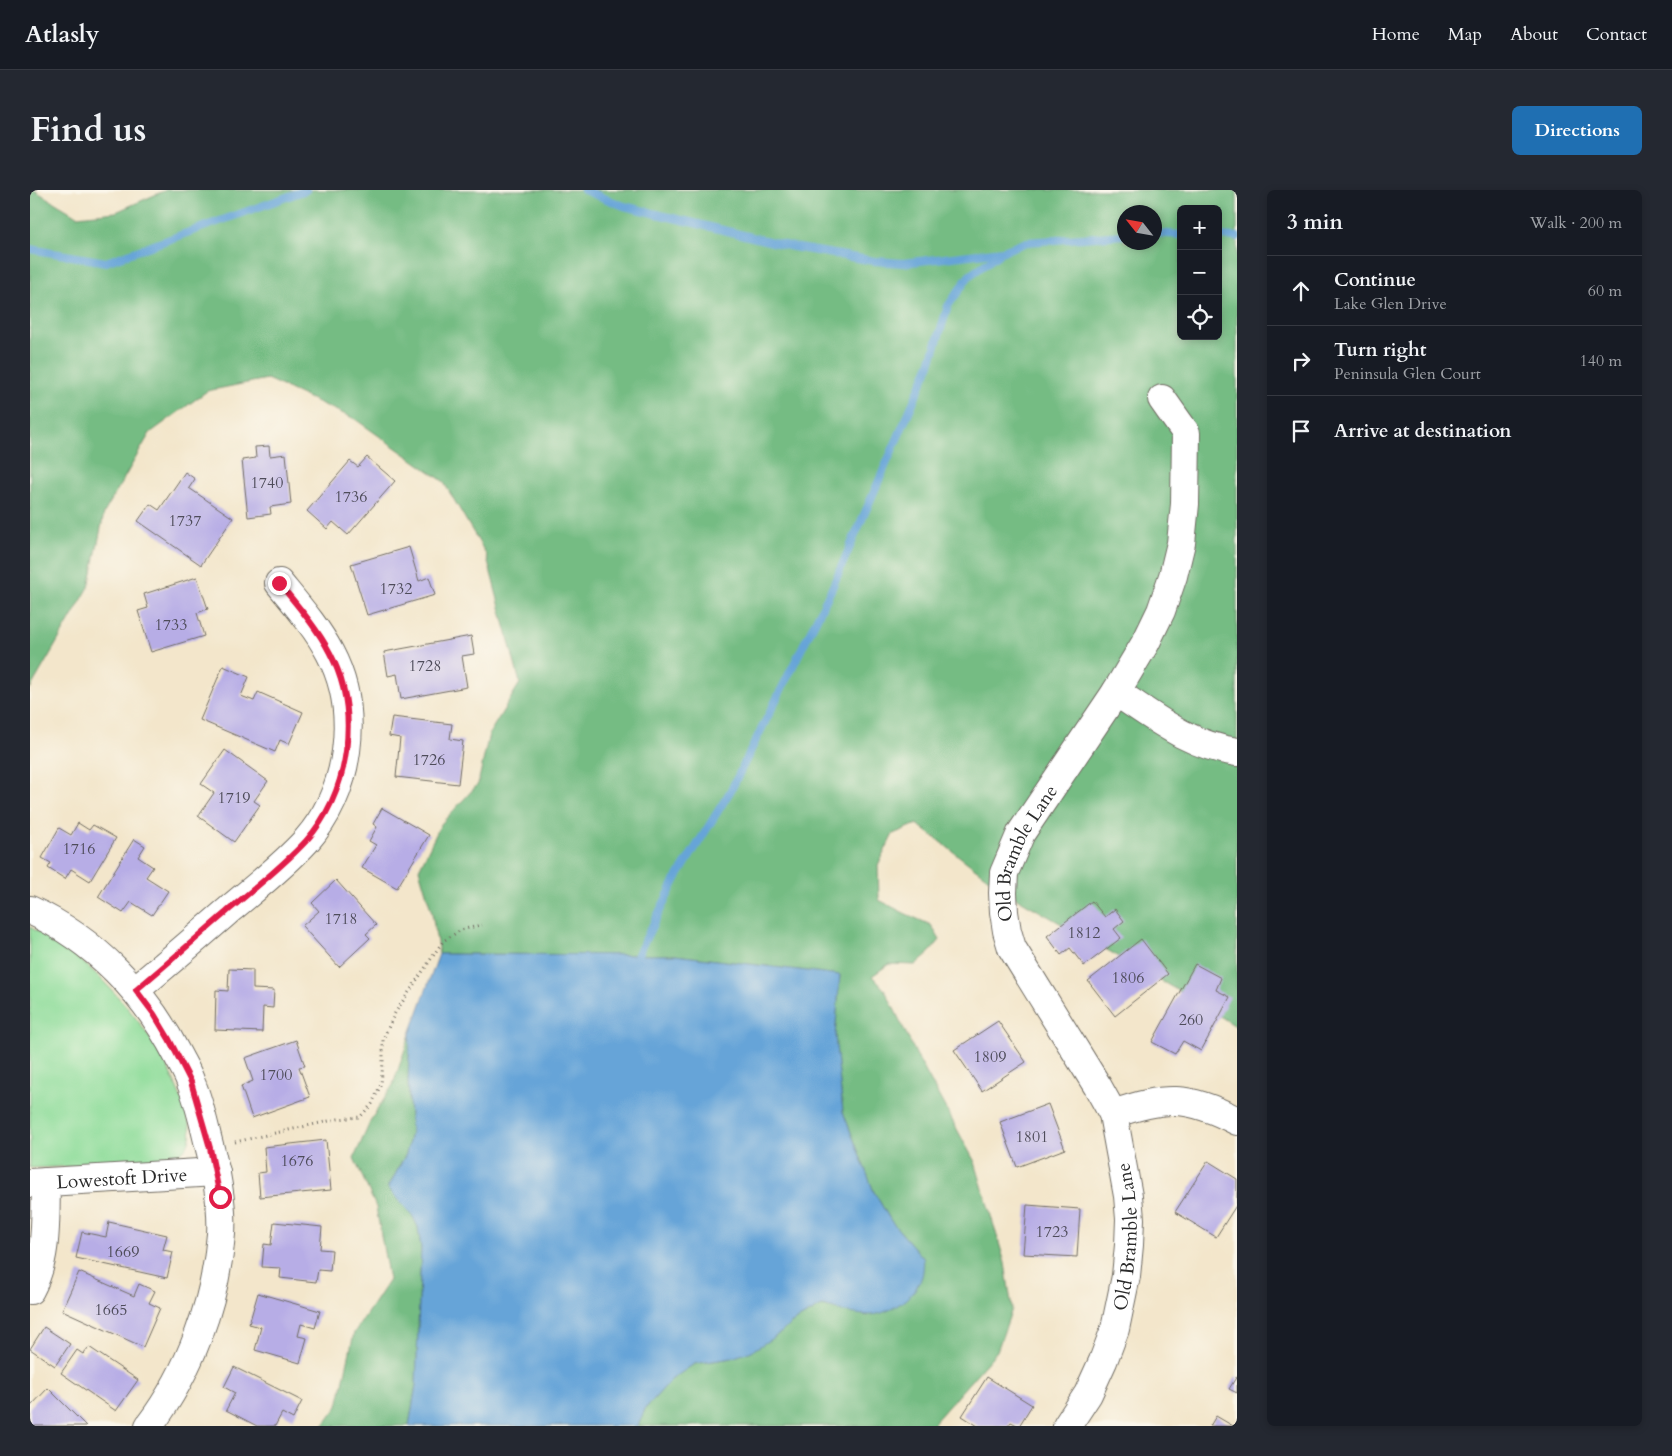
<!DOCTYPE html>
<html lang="en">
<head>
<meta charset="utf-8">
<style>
	:root { --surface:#171b24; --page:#242831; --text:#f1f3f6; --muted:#9ea1a6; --line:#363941; --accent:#1f6fb2 }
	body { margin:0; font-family:Cardo,serif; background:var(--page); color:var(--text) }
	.controls { position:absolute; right:15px; top:15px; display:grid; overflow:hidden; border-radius:8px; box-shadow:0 2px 8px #0003 }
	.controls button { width:45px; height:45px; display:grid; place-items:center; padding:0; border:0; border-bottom:1px solid var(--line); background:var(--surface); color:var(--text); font:25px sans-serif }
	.compass { position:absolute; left:1087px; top:15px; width:45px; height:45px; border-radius:50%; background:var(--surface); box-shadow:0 2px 8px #0003; rotate:301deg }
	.stop { position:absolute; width:15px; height:15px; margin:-11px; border:4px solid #e11d48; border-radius:50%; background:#fff }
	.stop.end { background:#e11d48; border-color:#fff; box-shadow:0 1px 5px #0008 }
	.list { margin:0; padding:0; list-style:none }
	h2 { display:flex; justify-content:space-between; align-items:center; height:65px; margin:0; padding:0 20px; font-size:21px }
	h2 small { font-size:16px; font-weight:400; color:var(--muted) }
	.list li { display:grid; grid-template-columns:32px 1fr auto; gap:15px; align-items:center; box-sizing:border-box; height:70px; padding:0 20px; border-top:1px solid var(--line) }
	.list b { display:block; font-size:19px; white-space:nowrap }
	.list p { margin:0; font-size:16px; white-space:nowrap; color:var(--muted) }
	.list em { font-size:16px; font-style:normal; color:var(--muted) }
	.icon { flex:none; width:28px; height:28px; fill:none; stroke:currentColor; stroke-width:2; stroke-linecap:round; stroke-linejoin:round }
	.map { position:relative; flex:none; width:1207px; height:1236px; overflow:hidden; border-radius:8px }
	header { display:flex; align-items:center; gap:30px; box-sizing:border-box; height:70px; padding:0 25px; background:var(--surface); border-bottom:1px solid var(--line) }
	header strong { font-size:24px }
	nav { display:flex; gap:28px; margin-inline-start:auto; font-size:18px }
	.intro { display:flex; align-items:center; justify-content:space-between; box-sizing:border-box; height:120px; padding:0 30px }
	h1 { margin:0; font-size:35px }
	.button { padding:12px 22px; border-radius:8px; background:var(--accent); color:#fff; font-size:18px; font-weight:700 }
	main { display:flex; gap:30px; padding:0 30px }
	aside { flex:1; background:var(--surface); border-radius:8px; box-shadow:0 2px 8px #0003 }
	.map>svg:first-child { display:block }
	.green { fill:#90dd9b; stroke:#5e8463 }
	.forest { fill:#74bc83; stroke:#507457; fill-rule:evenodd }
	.water { fill:#66a4d8; stroke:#486882 }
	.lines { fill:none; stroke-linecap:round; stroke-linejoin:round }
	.stream { stroke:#66a4d8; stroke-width:8 }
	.building { fill:#b7ade6 }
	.minor-casing { stroke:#716c63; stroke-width:30 }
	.path { stroke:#716c63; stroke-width:3; stroke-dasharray:1 4; stroke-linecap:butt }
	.minor { stroke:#fff; stroke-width:28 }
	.route { stroke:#e11d48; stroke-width:6 }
	.labels { text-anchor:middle; stroke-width:5; stroke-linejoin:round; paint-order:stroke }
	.number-label { font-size:16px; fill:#4e4c5a }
	.street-label { font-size:19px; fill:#2b2b2b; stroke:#fbf7ec }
</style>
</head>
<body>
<header>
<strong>Atlasly</strong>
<nav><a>Home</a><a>Map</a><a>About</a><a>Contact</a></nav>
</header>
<div class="intro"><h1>Find us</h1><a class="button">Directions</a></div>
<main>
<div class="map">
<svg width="1207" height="1236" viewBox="0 0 1207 1236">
	<rect width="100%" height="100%" fill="#fbf7ec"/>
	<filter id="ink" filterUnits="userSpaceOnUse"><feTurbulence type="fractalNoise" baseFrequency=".02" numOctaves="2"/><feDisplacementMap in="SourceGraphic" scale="10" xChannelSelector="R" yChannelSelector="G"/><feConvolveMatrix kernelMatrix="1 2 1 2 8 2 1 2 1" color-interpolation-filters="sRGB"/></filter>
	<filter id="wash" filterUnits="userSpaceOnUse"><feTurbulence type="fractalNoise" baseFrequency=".0096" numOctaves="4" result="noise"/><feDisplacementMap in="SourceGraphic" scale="20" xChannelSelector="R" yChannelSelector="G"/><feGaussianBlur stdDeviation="1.12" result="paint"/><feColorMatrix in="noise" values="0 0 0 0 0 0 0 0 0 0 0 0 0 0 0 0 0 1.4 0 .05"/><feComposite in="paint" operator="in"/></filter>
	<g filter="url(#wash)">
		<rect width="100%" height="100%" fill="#f3e6cb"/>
		<!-- green -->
		<path class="green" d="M0,737c27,15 55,34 76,57 35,36 63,77 79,125 3,10 7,19 5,29 -3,14 -16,19 -27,25l-133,5z"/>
		<!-- forest -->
		<g class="forest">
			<path d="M0,0h4l43,26 39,-4 50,-22h1071v837l-41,-26 -190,-109 -89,-68 -24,10 -15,31 1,35 25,13 27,12 9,15 -10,12 -15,13 -26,-1 -17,12 13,14 34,70 56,102 30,101 7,46 -15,42 -66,75h-293l7,-17 26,-30 23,-15 38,-6 50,-26 8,-8 32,-18 46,10 56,-57 -33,-38 -17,-29 -31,-80 -8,-76 5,-61 -165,-20 -236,-1 -7,-41 -13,-44 22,-45 37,-40 11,-50 31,-51 -34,-129 -43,-73 -88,-62 -88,-40 -60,12 -57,42 -46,80 -15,74 -59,102zM1151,19h37v127h-37zM1094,22h30v30h-30z"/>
			<polygon points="380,844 378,891 381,943 376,964 358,998 382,1025 388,1037 391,1058 386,1195 379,1236 293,1236 308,1216 324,1143 359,1090 346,1017 324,968 342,928 363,895"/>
		</g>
		<!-- water -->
		<path class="water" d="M409,764l236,1 165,20 -5,61 8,76 31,80 17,29 33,38c-1,7 0,15 -4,22 -8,18 -33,35 -53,34 -15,0 -31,-6 -45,-9l-32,18 -8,8 -30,19 -20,7 -38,6 -23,16 -26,29 -7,17h-229l7,-41 5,-137 -3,-21 -6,-12 -24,-27 18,-34 5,-21 -3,-52 2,-47z"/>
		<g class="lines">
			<!-- stream -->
			<g class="stream">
				<polyline points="554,0 594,16 763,57 844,71 873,73 973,61 997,52 1094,45"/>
				<polyline points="1124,43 1151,45"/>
				<polyline points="1188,46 1207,47"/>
				<polyline points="0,59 76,72 276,0"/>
				<polyline points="606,774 608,764 646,689 701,600 802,398 900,174 918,116 939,86 973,61"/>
			</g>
		</g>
		<g id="blocks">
			<!-- building -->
			<g class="building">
				<polygon points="239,256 240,266 256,264 261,314 240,317 241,324 218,327 212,270 226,268 225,257"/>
				<polygon points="337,267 365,291 318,345 303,332 297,339 277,321 320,271 328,277"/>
				<polygon points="155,282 165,289 159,298 203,328 171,375 108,331 120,314 129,320"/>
				<polygon points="379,357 389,391 399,387 405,405 337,425 321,374"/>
				<polygon points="167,387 178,419 167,423 174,446 121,462 108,421 118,418 114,404"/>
				<polygon points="441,446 444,464 432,466 437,497 371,509 367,484 358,486 354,462"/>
				<polygon points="193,476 219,487 211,506 224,511 228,502 273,522 259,554 250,550 245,562 170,530"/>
				<polygon points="362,527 422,534 420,549 433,551 428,594 366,587 370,548 359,546"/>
				<polygon points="195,560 238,591 224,611 230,615 204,652 168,626 184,603 171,594"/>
				<polygon points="352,618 399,645 367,698 332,678 346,655 339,651 347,637 343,634"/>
				<polygon points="48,633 59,640 63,635 86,648 60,691 41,679 35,689 18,678 21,673 12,668 29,638 41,645"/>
				<polygon points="104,649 115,656 108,667 123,677 116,687 138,701 122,725 101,712 93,723 68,707"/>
				<polygon points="306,690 346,735 336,744 340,748 309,777 272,736 289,721 282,713"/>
				<polygon points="1062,711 1075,727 1085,719 1094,731 1084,739 1091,748 1054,776 1040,758 1031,765 1017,746"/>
				<polygon points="1111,749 1138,784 1085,826 1058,791"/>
				<polygon points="1165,774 1191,788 1186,800 1200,807 1171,861 1153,851 1145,864 1122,852"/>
				<polygon points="199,779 223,780 223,799 244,800 243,818 233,817 232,842 185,840 186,800 198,801"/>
				<polygon points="968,831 996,872 952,901 924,860"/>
				<polygon points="266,850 275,876 269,877 280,907 222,928 211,896 223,891 215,868"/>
				<polygon points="1018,914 1035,959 987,977 970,932"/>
				<polygon points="296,950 301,1000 230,1007 228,983 236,982 234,957"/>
				<polygon points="1178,971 1207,989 1207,1014 1186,1047 1145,1022"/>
				<polygon points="997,1015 1050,1019 1047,1067 993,1064"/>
				<polygon points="79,1032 137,1045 133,1060 143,1062 137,1088 46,1068 52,1042 76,1047"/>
				<polygon points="244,1032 292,1037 290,1059 302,1060 300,1081 288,1080 286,1092 250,1088 251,1078 232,1077 234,1054 241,1055"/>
				<polygon points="49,1082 104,1106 109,1094 125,1101 119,1113 130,1118 113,1157 32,1120"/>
				<polygon points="228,1103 290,1121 285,1138 271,1134 268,1146 277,1148 270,1173 225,1160 231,1137 219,1134"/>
				<polygon points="14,1137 40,1154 25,1176 0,1159"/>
				<polygon points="59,1157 108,1190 86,1221 31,1183 47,1160 53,1164"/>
				<polygon points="204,1177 272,1211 263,1229 252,1223 245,1236 227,1236 196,1220 205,1203 194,1197"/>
				<polygon points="1207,1186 1207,1203 1199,1199"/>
				<polygon points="957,1187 1002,1215 989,1236 981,1232 978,1236 948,1236 932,1226"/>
				<polygon points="18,1198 56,1236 2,1236 0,1234 0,1217"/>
				<polygon points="1186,1226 1203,1236 1180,1236"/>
			</g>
		</g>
	</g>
	<g filter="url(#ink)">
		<use href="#blocks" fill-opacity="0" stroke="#716c63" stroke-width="1"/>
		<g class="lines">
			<!-- minor casing -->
			<g class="minor-casing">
				<g id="minor">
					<path d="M1086,502c38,25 74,54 121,60"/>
					<path d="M0,720c65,30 116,83 148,146 4,8 10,17 13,27 8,18 12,38 17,58 8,30 15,62 13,93 -5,67 -31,138 -72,192"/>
					<path d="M105,800c32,-26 64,-54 95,-81 26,-22 53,-43 76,-68 44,-50 55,-129 24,-188 -13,-25 -33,-48 -51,-70"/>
					<path d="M1083,924c52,-18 75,-19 124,7"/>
					<path id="s1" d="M0,993l186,-11"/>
					<path d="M0,1100c18,-33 15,-72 16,-108"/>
					<path id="s2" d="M1037,1236l21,-32 15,-33 12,-32 11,-53 3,-31 1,-26 -2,-23 -15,-82 -15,-27 -86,-139 -5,-17 -3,-19 -1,-19 1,-20 17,-40 95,-141 30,-50 15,-31 12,-35 8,-33 4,-39 1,-71 -24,-34"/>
				</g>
			</g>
			<!-- path -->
			<polyline class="path" points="205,952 308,929 330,927 342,914 351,894 353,873 353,849 365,823 413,751 431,740 452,735"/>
			<!-- minor -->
			<use href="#minor" class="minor"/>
		</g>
	</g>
	<g class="lines" filter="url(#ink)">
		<!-- route -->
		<path class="route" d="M190,1007l-10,-49 -19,-66 -22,-43 -15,-25 -18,-24c31,-26 63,-54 94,-81 26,-22 53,-43 76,-68 44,-50 55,-129 24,-188 -13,-25 -33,-48 -51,-70"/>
	</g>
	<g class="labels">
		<!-- number labels -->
		<g class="number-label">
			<text x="237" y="298">1740</text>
			<text x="321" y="312">1736</text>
			<text x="155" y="336">1737</text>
			<text x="366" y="404">1732</text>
			<text x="141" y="440">1733</text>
			<text x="395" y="481">1728</text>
			<text x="399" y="575">1726</text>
			<text x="204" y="613">1719</text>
			<text x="49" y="664">1716</text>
			<text x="311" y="734">1718</text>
			<text x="1054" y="748">1812</text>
			<text x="1098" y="793">1806</text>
			<text x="1161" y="835">260</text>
			<text x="960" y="872">1809</text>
			<text x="246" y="890">1700</text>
			<text x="1002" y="952">1801</text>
			<text x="267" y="976">1676</text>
			<text x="1022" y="1047">1723</text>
			<text x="93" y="1067">1669</text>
			<text x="81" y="1125">1665</text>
		</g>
		<!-- street labels -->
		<g class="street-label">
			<text dy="7" stroke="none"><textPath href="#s2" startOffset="622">Old Bramble Lane</textPath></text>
			<text dy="7" stroke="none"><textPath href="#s1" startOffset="92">Lowestoft Drive</textPath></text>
			<text dy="7" stroke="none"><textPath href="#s2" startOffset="202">Old Bramble Lane</textPath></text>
		</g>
	</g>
</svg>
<div class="controls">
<button>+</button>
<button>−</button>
<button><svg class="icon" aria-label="locate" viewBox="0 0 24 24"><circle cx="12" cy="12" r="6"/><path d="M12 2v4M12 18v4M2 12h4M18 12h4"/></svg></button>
</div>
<svg class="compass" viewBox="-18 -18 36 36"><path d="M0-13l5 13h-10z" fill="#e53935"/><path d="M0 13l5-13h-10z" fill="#9ea1a6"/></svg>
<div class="stop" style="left:190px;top:1007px"></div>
<div class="stop end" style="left:249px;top:393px"></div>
</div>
<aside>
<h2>3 min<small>Walk · 200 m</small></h2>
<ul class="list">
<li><svg class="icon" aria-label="ahead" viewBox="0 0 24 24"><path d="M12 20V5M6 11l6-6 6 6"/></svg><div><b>Continue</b><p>Lake Glen Drive</p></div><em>60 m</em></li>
<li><svg class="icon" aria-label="right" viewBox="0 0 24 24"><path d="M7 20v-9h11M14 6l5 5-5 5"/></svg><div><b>Turn right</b><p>Peninsula Glen Court</p></div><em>140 m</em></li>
<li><svg class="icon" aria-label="arrive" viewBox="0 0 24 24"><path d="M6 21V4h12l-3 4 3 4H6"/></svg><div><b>Arrive at destination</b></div></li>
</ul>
</aside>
</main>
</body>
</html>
